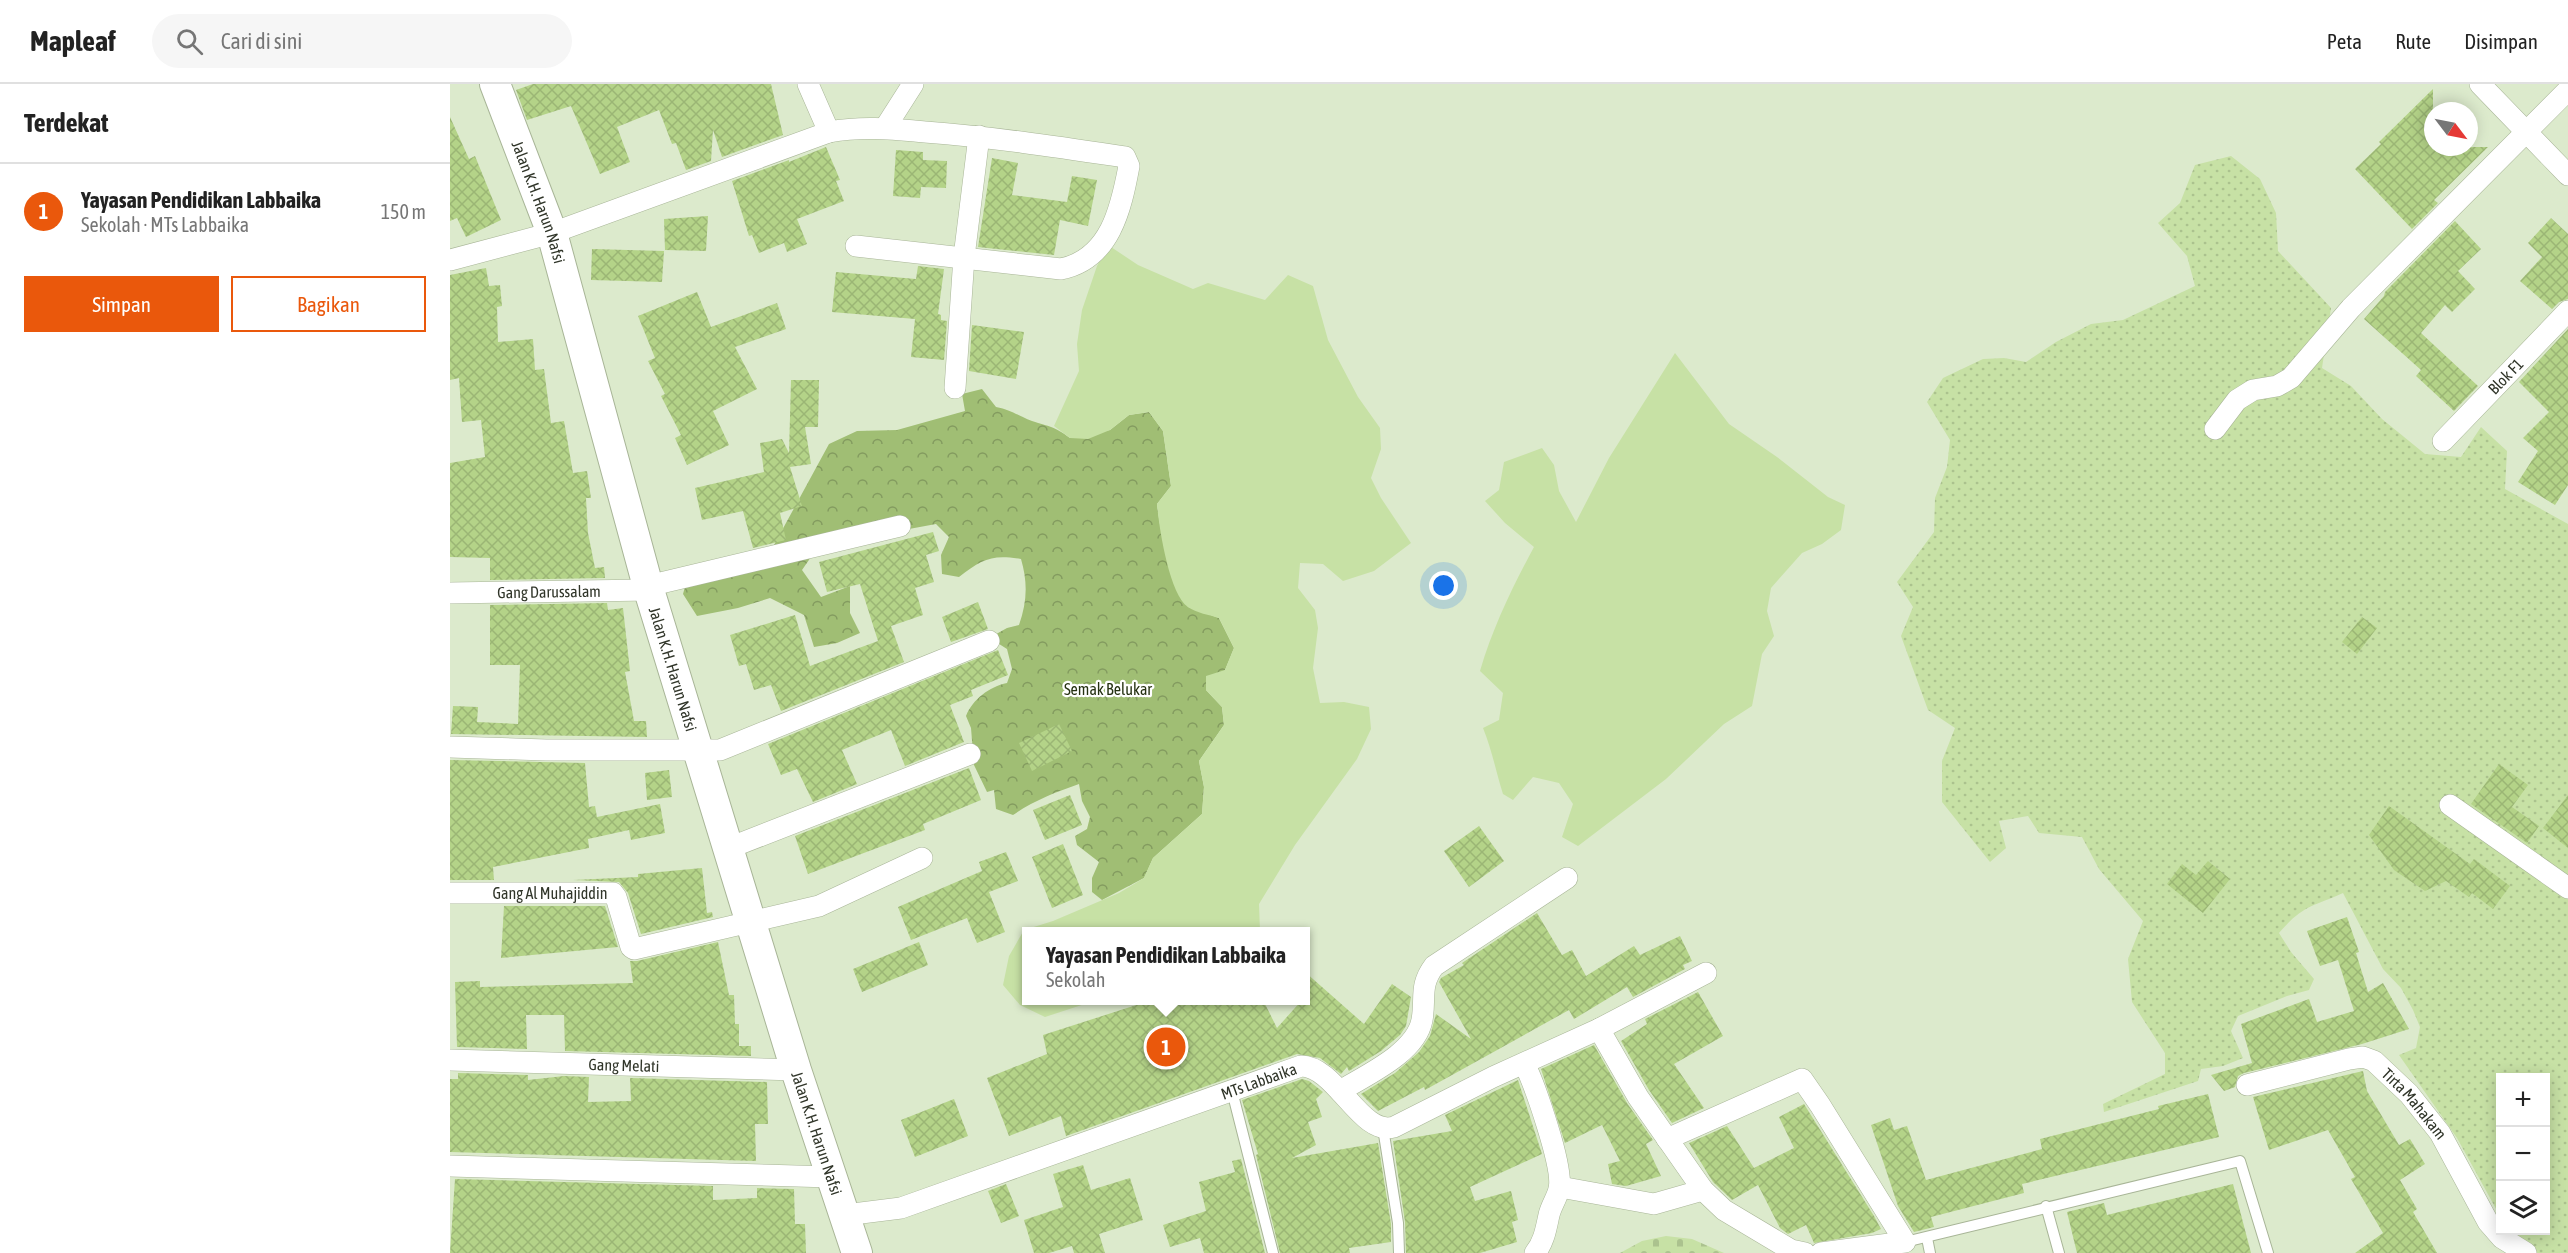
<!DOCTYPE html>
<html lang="id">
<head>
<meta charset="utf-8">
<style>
	:root { --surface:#fff; --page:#f6f6f6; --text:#222; --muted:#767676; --line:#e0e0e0; --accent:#ea580c }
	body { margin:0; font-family:"Asap Condensed",sans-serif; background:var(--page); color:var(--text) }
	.controls { position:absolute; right:18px; bottom:18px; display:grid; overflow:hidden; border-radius:0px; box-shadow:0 3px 15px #0003 }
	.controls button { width:54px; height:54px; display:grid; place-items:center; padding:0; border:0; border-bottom:2px solid var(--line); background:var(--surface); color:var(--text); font:30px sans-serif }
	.compass { position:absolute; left:1974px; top:18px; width:54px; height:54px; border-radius:50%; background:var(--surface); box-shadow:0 3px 15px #0003; rotate:122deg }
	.you { position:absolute; left:994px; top:502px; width:21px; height:21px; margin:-15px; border:4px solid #fff; border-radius:50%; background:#1a73e8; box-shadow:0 0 0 9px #1a73e833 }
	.badge { display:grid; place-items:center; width:39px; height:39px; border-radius:50%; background:var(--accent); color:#fff; font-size:20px; font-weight:700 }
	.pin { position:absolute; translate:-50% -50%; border:3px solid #fff; box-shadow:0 2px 6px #0006 }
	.popup { position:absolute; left:572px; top:843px; width:288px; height:78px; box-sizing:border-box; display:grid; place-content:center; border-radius:0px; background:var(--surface); filter:drop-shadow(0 2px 4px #0005); font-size:20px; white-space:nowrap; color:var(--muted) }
	.popup b { font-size:22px; color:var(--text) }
	.popup::after { content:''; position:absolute; left:50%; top:100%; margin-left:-12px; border:12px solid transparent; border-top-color:var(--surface) }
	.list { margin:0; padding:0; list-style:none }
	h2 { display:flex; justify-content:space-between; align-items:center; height:78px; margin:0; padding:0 24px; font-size:26px }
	h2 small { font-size:20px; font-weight:400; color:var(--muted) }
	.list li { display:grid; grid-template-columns:39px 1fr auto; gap:18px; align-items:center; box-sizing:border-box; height:96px; padding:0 24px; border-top:2px solid var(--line) }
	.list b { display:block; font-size:22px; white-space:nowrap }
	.list p { margin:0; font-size:20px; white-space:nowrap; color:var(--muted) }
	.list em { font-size:20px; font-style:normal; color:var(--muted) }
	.actions { display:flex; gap:12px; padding:18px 24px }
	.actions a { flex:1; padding:14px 0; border:2px solid var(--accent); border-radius:0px; text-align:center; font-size:21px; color:var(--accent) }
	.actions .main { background:var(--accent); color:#fff }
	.icon { flex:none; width:33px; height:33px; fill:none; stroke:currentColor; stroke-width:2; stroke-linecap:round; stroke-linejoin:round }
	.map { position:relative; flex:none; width:2118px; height:1169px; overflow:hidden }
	header { display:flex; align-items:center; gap:36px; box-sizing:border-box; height:84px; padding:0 30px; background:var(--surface); border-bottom:2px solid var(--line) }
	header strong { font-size:28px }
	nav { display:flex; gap:33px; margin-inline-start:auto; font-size:21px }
	.search { width:420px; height:54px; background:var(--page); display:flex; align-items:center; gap:15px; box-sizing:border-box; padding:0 21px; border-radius:33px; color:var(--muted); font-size:22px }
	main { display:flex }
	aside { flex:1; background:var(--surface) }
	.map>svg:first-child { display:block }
	.grass { fill:url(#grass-dots) }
	.forest { fill:url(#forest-crowns) }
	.cemetery { fill:url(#cemetery-stones) }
	.garden { fill:#c7e1a5 }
	.building { fill:url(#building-cross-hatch) }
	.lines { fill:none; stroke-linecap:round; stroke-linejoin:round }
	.service-casing { stroke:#a8b597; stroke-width:12 }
	.minor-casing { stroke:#a8b597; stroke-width:22 }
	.secondary-casing { stroke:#a8b597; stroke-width:32 }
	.service { stroke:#fff; stroke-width:10 }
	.minor { stroke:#fff; stroke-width:21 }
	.secondary { stroke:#fff; stroke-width:30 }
	.labels { text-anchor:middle; stroke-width:4.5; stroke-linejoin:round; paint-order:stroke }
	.street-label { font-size:16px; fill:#303529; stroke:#fff }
	.park-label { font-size:16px; fill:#253112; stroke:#fff }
</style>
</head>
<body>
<header>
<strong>Mapleaf</strong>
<div class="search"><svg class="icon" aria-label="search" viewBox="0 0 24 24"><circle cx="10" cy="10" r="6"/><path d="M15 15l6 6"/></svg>Cari di sini</div>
<nav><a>Peta</a><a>Rute</a><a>Disimpan</a></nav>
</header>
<main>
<aside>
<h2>Terdekat<small></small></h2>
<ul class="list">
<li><span class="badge">1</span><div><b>Yayasan Pendidikan Labbaika</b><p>Sekolah · MTs Labbaika</p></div><em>150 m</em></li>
</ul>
<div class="actions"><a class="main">Simpan</a><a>Bagikan</a></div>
</aside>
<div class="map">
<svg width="2118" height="1169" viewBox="0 0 2118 1169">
	<defs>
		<pattern id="grass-dots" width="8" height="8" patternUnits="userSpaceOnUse" patternTransform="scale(1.5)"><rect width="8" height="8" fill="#c7e1a5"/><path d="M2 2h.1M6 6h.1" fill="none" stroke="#abc28e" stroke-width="1.8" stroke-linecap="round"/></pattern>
		<pattern id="forest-crowns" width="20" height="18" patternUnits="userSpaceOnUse" patternTransform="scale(1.5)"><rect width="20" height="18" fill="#a0be74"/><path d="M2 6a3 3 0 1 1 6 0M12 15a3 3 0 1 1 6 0" fill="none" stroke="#839b5f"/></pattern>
		<pattern id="cemetery-stones" width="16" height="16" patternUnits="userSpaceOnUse" patternTransform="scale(1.5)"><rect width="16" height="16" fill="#c7e1a5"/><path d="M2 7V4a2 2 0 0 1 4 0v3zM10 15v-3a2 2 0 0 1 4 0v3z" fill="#abc28e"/></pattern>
		<pattern id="building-cross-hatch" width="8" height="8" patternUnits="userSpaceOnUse" patternTransform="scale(1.5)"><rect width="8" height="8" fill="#b4d388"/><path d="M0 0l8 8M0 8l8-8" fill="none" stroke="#9bb675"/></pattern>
	</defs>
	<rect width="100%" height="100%" fill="#dceacc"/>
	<!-- grass -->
	<path class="grass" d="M1781,72l29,23 16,34 2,38 53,57 -9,60 29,18 31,33 43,35 36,3 20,-30 26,24 -2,38 63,35v729h-40l-4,-9 -13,-13 35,-1v-152h-46v138l-43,-78 -58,-83 17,-7 4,-21 -7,-17 -12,-22 -18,-19 -40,-76c-31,14 -40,12 -64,40l12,19 23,27 -5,11 -22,6 -49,20 -7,15 12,27 -20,8 -22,3 -3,12 -94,31 -1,-8 62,-30v-21l-33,-51 -4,-43 15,-38 -44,-52 -17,-32 -43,-4 -11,-17 -29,5 7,27 -16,14 -48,-60v-41l13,-33 -27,-18 -27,-74 12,-29 -16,-25 37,-50 1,-34 12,-31 3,-27 -23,-38 16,-24 40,-19 21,-1 22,4 30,-20 35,-18 32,-4 72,-34 -8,-30 -29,-33 22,-20 15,-38z"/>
	<!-- forest -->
	<path class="forest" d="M532,305l14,18c16,3 22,9 36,14 18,6 22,5 38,17l40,-8 19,-15 20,-3 14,19 8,55 -14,18c5,43 14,64 31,103l31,11 15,30 -9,22 -19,20 16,17 2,18 -25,36 5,26 -2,27 -49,44 -9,20 -42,22 -10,-8v-14l7,-16 -22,-17 -2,-9 12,-7 3,-12 -8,-16 -3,-17c-23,8 -46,17 -66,31l-17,-6 -2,-19 -7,2 -13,-27 -3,-37 -5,-12c7,-17 23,-29 41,-33l5,-14 -5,-20 -11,-7 -32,10 43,-24 12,-3c8,-23 9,-42 2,-66 -29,-5 -39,0 -62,18l-17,-3 -1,-19 8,-18 -13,-13 -27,5 -98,28 -9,13 19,27 29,-11v27l10,20 -23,10 -23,4 -10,-32 -34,-17 -32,10 -41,8 -14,-22 5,-18 48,-2 38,-29 55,-101 28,-13 40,-1 68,-19 -3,-17z"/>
	<!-- cemetery -->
	<polygon class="cemetery" points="1216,1152 1242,1155 1274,1169 1170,1169 1192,1157"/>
	<!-- garden -->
	<g class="garden">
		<path d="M658,161l30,20 55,24 15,-6 57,17 23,-25 25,11 15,54 30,57 22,31 1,21 -10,29 10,20 30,45 -37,28 -31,10 -20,-17 -23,-1 -2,25 17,22 3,18 -5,40 7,35 24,-1 25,5 2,22 -14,30 -62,86 -36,59 1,27 -234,1v68l68,1 -49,16 -25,-12 -17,-20 6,-29 15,-26 29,-9 66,-28 25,-15 9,-20 49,-44 2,-27 -5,-26 25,-36 -2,-18 -16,-17v-14l19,-6 9,-22 -15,-30c-9,-3 -23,-5 -31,-11 -19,-13 -29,-80 -31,-103l14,-18 -8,-55 -14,-19 -20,3 -19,15 -22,9 -18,-1 -16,-12 25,-55 -2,-27 5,-34 15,-44z"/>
		<path d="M1225,269l54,71 48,33 51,40 17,8 -4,25 -19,14 -20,9 -31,35 -4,23 7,25 -12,18 -10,52 -28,18 -58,55 -88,67 -16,-9 11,-33 -14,-21 -26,-6 -20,23 -10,-6c-7,-22 -11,-44 -20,-66l16,-8 4,-27 -23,-22c13,-44 32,-83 54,-124l-29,-24 -20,-22 14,-11 5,-28 38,-14 12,17 5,26 17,31 33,-64z"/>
	</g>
	<!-- building -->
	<g class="building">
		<polygon points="83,0 321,0 333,51 272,73 263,46 261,77 236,86 226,59 222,60 209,26 167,43 180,78 150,90 121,22 77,36 66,6"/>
		<polygon points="1983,5 1983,63 2038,63 1984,116 1988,119 1962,145 1905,85 1931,60 1929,58"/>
		<polygon points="0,33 19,75 25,72 51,136 16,153 7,134 0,137"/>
		<polygon points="376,63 390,96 386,97 394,117 347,135 357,160 337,168 334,159 309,169 302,151 299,152 282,97 339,76 339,78"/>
		<polygon points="446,66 473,68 473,76 497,77 496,104 471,103 470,114 443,112"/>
		<polygon points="542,74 568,79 562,111 617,118 622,92 647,96 638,142 610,136 604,171 528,163"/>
		<polygon points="258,132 256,167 215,166 214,135"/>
		<polygon points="2101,134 2118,150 2118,215 2109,218 2102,225 2070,197 2092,173 2078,159"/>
		<polygon points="2005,137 2031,165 2008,187 2025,205 2002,228 1995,221 1971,249 2028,302 2004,327 1966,292 1971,286 1914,235 1934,212 1935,208"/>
		<polygon points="142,165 214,167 212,198 141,196"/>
		<polygon points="468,182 494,185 488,230 491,231 491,236 497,237 494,276 461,273 465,235 382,228 386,188 466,195"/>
		<polygon points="36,184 39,202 50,201 52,222 47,223 48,258 83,255 85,286 94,285 101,339 114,337 123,389 137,387 141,414 136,414 138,449 145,484 154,483 155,494 40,496 40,474 0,473 0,379 35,373 31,336 12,338 9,294 0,296 0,191"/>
		<polygon points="247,208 261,243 327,219 336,245 285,263 307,305 263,327 279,361 237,381 225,354 231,351 211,312 215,310 198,277 205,274 188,232"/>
		<polygon points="522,241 574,248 566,295 519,287"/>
		<polygon points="2118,245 2118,401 2105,421 2068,398 2088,367 2073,354 2099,328 2069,298"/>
		<polygon points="341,296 369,296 368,343 355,343 361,380 340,383 352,422 330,429 336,456 303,464 293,427 252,436 245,404 314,388 310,359 332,355 339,369"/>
		<polygon points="483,448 489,467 476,471 484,498 465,504 473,531 441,542 454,578 331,627 321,601 304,606 296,580 289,582 280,551 345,531 360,582 428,557 410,500 377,508 369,478"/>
		<polygon points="528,518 538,545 501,558 492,533"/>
		<polygon points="157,519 158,526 173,524 180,587 175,588 184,637 196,637 197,653 1,650 3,622 28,623 27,638 68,640 70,581 40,581 40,521"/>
		<polygon points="1912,533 1927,544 1907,570 1892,558"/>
		<polygon points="548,566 558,591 521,606 523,612 500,621 514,658 455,682 441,646 392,666 407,700 363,718 347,685 331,691 318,660"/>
		<polygon points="609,640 622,667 582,687 569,659"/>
		<polygon points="0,676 135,679 139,723 145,722 147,733 210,720 215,749 181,756 179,746 138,755 139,764 43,783 44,796 0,796"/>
		<polygon points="2049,680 2078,701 2062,723 2089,742 2077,759 2021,720"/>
		<polygon points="519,684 531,716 473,740 475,746 358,790 345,752"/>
		<polygon points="219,686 222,713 197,716 195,689"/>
		<polygon points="620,711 632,741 595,756 583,726"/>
		<polygon points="2118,711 2118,764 2093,744"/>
		<polygon points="1939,722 2020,780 2024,775 2060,802 2043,825 2022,809 2019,813 1996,797 1975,807 1944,786 1919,751"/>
		<polygon points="1029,742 1054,777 1019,803 994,767"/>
		<polygon points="613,760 633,811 602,824 582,773"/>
		<polygon points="556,768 568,797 539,808 555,848 527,859 517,834 461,856 448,823 532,787 529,778"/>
		<polygon points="1758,777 1780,795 1753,829 1717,800 1732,780 1746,791"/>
		<polygon points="252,784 257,829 262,828 263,833 191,850 178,809 169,798 123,796 188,793 188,790"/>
		<polygon points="54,822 155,822 168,863 51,874"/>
		<polygon points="1087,829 1112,871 1122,866 1136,892 1184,862 1190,871 1230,852 1242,877 1233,881 1235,885 1183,913 1177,903 1124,935 1119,926 975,1006 974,1003 928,1027 911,1010 945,989 969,968 980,952 986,930 1021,955 989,898 991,894 1014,881 1012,879"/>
		<polygon points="1897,833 1909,868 1906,869 1918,908 1933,899 1959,945 1912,960 1794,989 1788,992 1785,1003 1774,1007 1761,991 1802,979 1791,940 1859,915 1867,938 1904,927 1888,876 1870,882 1857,847"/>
		<polygon points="268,858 279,911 284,911 285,940 289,940 289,962 301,962 301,972 115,967 114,931 76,931 77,965 7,963 5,898 30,897 30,903 183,899 180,877 187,877"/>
		<polygon points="469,858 478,881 412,908 403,885"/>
		<polygon points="855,888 914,940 942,900 961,913 956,942 950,951 931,967 899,987 897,983 891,990 870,974 847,970 616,1052 611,1032 559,1052 537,994 597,970 593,951 702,916 813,916 827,944 852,916 855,916"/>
		<polygon points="1248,908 1273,952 1224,980 1254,1024 1222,1039 1199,1006 1171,957 1197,940 1195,935"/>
		<polygon points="1144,961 1177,1019 1203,1056 1196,1060 1211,1092 1176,1102 1162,1100 1158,1080 1170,1077 1152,1041 1115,1059 1091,985"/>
		<polygon points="1913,987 1917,1007 1949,1061 1960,1055 1975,1080 1950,1096 1967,1125 1963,1128 1987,1169 1905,1169 1933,1149 1901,1095 1905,1093 1878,1046 1819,1066 1803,1013"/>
		<polygon points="8,989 78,991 78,996 114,992 139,993 138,1018 181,1017 180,994 317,998 318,1040 305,1040 306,1077 0,1068 0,995 8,995"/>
		<polygon points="852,995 859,997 873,1008 866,1015 872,1033 858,1038 866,1061 842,1074 928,1059 941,1140 941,1158 899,1164 900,1169 830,1169 806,1071 808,1070 792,1016"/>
		<polygon points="1068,996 1092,1070 1020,1103 1025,1117 1061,1107 1068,1136 1062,1138 1067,1158 1030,1169 956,1169 955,1138 943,1057 1002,1047 995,1031"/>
		<polygon points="1758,1010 1769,1053 1572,1100 1574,1109 1481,1133 1484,1143 1464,1148 1448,1122 1421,1041 1440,1034 1444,1046 1457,1042 1476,1096 1592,1065 1590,1055 1709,1025 1708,1022"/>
		<polygon points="504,1015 518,1052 465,1073 451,1036"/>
		<polygon points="1354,1020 1424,1132 1431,1145 1422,1149 1364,1159 1356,1141 1338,1150 1330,1144 1308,1101 1282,1116 1263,1098 1239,1059 1277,1042 1304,1084 1344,1064 1329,1033"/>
		<polygon points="791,1075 815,1169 754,1169 750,1154 720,1163 713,1141 756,1127 749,1098 785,1088 782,1077"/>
		<polygon points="633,1081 641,1106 680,1094 693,1136 649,1150 655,1169 624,1169 622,1162 599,1169 584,1169 574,1136 613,1123 603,1090"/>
		<polygon points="5,1095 263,1102 263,1116 307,1114 307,1104 344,1105 345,1140 355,1140 356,1169 0,1169"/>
		<polygon points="556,1100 569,1132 551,1139 538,1107"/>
		<polygon points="1783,1100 1801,1169 1627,1169 1617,1128 1654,1119 1657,1131"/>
	</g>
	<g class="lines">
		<!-- service casing -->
		<g class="service-casing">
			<g id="service">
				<polyline points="782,1007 823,1169"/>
				<polyline points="933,1044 948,1139 949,1169"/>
				<polyline points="1596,1122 1609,1169"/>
				<polyline points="1477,1154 1480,1169"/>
				<polyline points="1455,1158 1790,1077 1818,1169"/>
			</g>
		</g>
		<!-- minor casing -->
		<g class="minor-casing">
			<g id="minor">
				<polyline points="358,0 379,48"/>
				<polyline points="2030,0 2118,91"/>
				<polyline points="435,44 463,0"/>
				<path d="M0,176l102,-27 277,-101c34,-6 62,-3 96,0 67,5 133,15 200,25l4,9c-8,43 -19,93 -68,103l-205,-23"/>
				<polyline points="505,304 514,173 529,52"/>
				<polyline points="1765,345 1787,316 1803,306 1827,302 1841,294 1901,224 2118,6"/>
				<path id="s1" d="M1993,357l125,-130"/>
				<polyline points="198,502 450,442"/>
				<path id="s2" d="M0,509l199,-3"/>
				<polyline points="0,663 96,666 270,666 539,557"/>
				<polyline points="2000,721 2118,804"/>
				<polyline points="279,764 520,670"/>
				<path id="s3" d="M0,809h163l3,4 15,50 3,2 185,-43 103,-48"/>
				<polyline points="1149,945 1188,1013 1253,1106 1274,1126 1341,1166 1355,1169"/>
				<path id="s4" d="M0,976l346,10"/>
				<path d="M1075,981c10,21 39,103 34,124 -2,9 -8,17 -10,26 -3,14 -5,27 -14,38"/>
				<path id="s5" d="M1797,1001l102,-26 14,-2 11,4 35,33 31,39 48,89 14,16 24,15"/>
				<path d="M890,1007c26,-16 76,-38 82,-71 4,-22 -3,-34 12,-54l133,-88"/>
				<polyline points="1217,1055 1352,995 1370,1021 1455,1158 1371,1169"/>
				<polyline points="0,1082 381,1093"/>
				<polyline points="1110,1103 1204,1120 1253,1106"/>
				<path id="s6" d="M395,1131l56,-7 400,-142c35,0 60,71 93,61l99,-50 106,-48 107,-56"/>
			</g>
		</g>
		<!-- secondary casing -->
		<g class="secondary-casing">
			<g id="secondary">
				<path id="s7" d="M45,0l57,149 97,357 147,480 61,183"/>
			</g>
		</g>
		<!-- service -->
		<use href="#service" class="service"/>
		<!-- minor -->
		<use href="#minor" class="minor"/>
		<!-- secondary -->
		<use href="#secondary" class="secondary"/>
	</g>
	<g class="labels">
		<!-- street labels -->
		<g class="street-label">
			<text dy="6" stroke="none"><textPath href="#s7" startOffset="126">Jalan K.H. Harun Nafsi</textPath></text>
			<text dy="6" stroke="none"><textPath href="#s1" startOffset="90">Blok F1</textPath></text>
			<text dy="6" stroke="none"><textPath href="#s2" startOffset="99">Gang Darussalam</textPath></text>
			<text dy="6" stroke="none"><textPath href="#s7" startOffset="612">Jalan K.H. Harun Nafsi</textPath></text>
			<text dy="6" stroke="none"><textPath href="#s3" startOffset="100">Gang Al Muhajiddin</textPath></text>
			<text dy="6" stroke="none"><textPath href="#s4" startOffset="174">Gang Melati</textPath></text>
			<text dy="6" stroke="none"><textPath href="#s6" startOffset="436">MTs Labbaika</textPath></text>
			<text dy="6" stroke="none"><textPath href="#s5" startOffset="190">Tirta Mahakam</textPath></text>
			<text dy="6" stroke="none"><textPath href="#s7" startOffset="1098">Jalan K.H. Harun Nafsi</textPath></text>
		</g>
		<!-- park labels -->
		<g class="park-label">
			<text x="658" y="611">Semak Belukar</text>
		</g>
	</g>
</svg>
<div class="controls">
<button>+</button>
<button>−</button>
<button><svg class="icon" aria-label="layers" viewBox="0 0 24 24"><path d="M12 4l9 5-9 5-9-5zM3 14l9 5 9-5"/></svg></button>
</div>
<svg class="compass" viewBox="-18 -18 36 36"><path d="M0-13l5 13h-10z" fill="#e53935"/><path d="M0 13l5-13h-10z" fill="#767676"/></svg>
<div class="you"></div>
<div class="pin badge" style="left:716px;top:963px">1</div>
<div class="popup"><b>Yayasan Pendidikan Labbaika</b>Sekolah</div>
</div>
</main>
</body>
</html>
